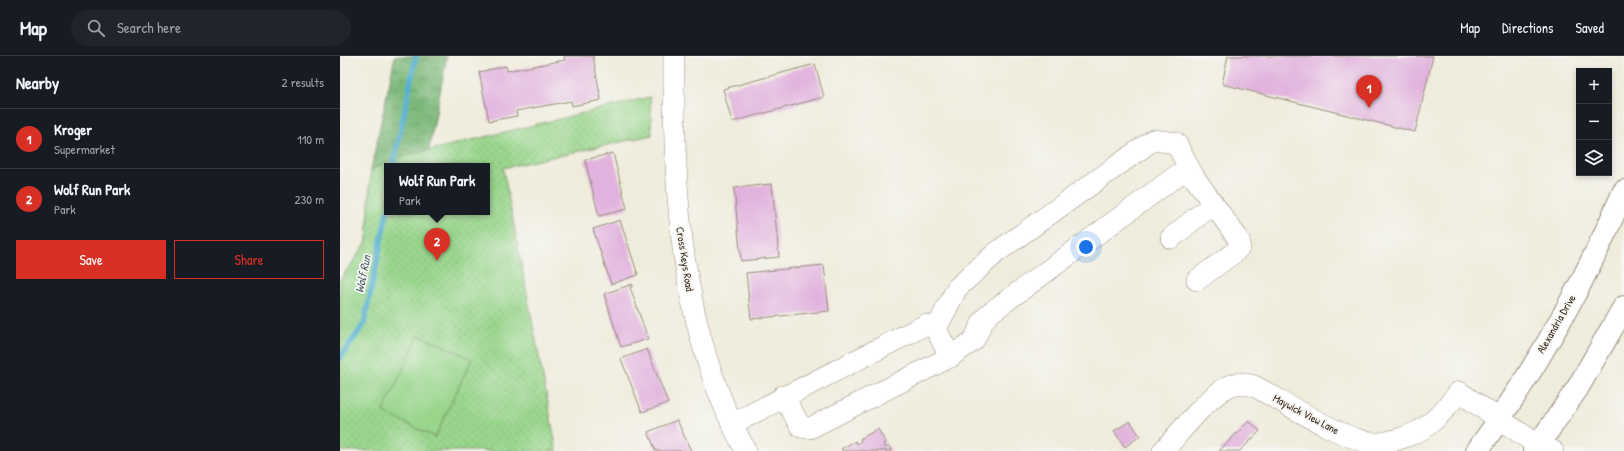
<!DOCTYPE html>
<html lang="en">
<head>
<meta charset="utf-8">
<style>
	:root { --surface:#171b24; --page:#20242c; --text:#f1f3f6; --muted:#9ea1a6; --line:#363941; --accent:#d93025 }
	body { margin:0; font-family:"Patrick Hand",sans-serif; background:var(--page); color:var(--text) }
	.controls { position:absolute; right:12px; top:12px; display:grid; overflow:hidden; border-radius:0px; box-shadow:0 2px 6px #0003 }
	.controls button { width:36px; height:36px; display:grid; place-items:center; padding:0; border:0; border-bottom:1px solid var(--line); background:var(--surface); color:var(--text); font:20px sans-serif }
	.you { position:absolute; left:746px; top:191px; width:14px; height:14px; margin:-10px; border:3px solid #fff; border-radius:50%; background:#1a73e8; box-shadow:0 0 0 6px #1a73e833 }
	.badge { display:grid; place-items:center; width:26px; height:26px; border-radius:50%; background:var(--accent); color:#fff; font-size:13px; font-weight:700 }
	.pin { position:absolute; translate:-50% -33px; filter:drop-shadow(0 1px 2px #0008) }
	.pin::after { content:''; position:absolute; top:21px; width:14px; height:12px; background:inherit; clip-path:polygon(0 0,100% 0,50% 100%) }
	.popup { position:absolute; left:44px; top:107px; width:106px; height:52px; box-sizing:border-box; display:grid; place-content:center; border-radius:0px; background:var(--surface); filter:drop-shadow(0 1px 3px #0005); font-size:13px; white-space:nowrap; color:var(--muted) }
	.popup b { font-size:15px; color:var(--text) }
	.popup::after { content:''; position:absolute; left:50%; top:100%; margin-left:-8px; border:8px solid transparent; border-top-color:var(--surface) }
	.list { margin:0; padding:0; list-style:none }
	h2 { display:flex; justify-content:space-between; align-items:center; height:52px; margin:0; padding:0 16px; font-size:17px }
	h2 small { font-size:13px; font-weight:400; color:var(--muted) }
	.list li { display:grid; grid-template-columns:26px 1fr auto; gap:12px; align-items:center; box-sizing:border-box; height:60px; padding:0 16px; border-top:1px solid var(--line) }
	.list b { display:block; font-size:15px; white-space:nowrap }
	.list p { margin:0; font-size:13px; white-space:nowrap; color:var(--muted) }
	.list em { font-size:13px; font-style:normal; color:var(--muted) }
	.actions { display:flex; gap:8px; padding:12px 16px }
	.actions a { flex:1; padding:9px 0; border:1px solid var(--accent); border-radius:0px; text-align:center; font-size:14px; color:var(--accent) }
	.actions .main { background:var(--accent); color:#fff }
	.icon { flex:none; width:22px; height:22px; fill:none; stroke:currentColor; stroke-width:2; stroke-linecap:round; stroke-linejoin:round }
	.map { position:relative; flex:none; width:1284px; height:395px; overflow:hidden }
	header { display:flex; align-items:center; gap:24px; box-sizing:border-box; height:56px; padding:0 20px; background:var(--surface); border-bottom:1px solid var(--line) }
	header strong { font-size:19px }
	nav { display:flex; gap:22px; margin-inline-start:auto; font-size:14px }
	.search { width:280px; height:36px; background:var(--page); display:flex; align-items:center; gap:10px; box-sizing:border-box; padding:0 14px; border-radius:22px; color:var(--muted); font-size:15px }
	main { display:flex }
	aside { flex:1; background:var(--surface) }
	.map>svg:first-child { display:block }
	.forest { fill:url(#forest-crowns); stroke:#5a704b }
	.park { fill:url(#park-dots); stroke:#6a8055; fill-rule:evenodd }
	.pitch { fill:#99d68c; stroke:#6a8055 }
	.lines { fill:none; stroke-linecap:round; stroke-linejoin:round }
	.stream { stroke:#50afcf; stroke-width:5.5 }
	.building { fill:#e1b2dd }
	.minor-casing { stroke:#958b7c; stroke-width:22 }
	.secondary-casing { stroke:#958b7c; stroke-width:24 }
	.minor { stroke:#fff; stroke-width:21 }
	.secondary { stroke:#fff; stroke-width:22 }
	.labels { text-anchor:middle; stroke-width:3.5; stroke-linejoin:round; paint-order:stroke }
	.street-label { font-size:11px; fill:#3b2a1e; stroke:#f6f6f2 }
	.water-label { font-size:12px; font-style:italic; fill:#42595c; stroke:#f6f6f2 }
</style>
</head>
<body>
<header>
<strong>Map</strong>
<div class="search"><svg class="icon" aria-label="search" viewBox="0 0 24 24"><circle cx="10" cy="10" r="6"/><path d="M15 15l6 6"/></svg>Search here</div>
<nav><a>Map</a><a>Directions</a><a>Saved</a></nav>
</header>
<main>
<aside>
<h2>Nearby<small>2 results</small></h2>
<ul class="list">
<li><span class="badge">1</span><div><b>Kroger</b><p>Supermarket</p></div><em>110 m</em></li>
<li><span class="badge">2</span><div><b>Wolf Run Park</b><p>Park</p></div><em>230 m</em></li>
</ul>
<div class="actions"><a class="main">Save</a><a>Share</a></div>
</aside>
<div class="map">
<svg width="1284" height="395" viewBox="0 0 1284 395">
	<defs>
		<pattern id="forest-crowns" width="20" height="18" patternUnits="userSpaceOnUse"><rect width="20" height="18" fill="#7ab778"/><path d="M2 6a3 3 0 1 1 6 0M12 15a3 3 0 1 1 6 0" fill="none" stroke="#659562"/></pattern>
		<pattern id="park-dots" width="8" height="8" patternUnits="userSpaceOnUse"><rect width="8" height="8" fill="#99d68c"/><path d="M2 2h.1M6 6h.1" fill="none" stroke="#85b878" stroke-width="1.8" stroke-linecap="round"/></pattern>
	</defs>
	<rect width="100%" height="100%" fill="#f6f6f2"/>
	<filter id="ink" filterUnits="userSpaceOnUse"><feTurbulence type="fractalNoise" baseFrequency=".025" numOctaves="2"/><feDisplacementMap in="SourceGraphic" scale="8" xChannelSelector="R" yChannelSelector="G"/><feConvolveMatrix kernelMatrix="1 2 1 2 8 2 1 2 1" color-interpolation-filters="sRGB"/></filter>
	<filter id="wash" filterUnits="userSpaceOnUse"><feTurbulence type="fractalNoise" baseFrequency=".012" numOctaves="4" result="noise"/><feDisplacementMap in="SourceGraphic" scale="16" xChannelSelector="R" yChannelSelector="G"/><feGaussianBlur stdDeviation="0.9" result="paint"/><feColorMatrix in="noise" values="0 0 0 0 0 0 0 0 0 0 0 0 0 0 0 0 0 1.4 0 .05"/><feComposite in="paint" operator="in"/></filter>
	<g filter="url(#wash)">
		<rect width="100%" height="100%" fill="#efecdb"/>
		<!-- forest -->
		<polygon class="forest" points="55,0 107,0 88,99 47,110 47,156 72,156 0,224 27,186 31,114"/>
		<!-- park -->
		<path class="park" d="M310,41l2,38 -149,33 54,283h-217v-171l27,-38 4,-72 22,-11zM47,110h100v46h-100z"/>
		<!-- pitch -->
		<polygon class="pitch" points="79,279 132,303 95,381 43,356"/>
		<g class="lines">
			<!-- stream -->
			<g class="stream">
				<polyline points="53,110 76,0"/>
				<polyline points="0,302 24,268 47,156"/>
			</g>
		</g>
		<g id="blocks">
			<!-- building -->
			<g class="building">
				<polygon points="224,0 253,0 261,44 232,50 231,45 176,55 177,60 149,65 139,16 166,10 167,15 225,4"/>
				<polygon points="888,0 1093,0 1075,76 882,28"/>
				<polygon points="475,8 484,41 392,66 383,33"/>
				<polygon points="273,97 287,153 259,160 245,104"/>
				<polygon points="432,128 439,201 401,205 394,132"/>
				<polygon points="280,164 298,219 271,228 253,173"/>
				<polygon points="484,209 489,255 411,263 406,217"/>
				<polygon points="292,228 293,230 290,231 308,283 281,291 264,238"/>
				<polygon points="307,293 328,347 302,356 281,303"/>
				<polygon points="337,364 351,395 316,395 308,376"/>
				<polygon points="790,365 800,380 785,391 774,375"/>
				<polygon points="909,365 920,375 900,395 879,395"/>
				<polygon points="538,373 546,387 543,388 545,392 549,390 551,395 503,395 501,393 515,385 517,388 521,385 520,383"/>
			</g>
		</g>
	</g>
	<g filter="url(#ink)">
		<use href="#blocks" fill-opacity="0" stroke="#958b7c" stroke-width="1"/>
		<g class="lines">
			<!-- minor casing -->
			<g class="minor-casing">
				<g id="minor">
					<path d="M334,0c-1,134 5,275 72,395"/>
					<polyline points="831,182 873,148"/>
					<polyline points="596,273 617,232 657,196 813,84 836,87 854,121"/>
					<polyline points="443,340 461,371 470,372 610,301"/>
					<polyline points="392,368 585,269 596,273 610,301 634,284 643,265 650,257 839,118 846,117 854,121 899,184 900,190 895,196 857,224"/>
					<path d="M823,395c16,-17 48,-59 69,-66 7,-3 14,-1 22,1 28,15 91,55 120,57 15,1 43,-9 54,-18 12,-9 22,-22 31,-33l79,53 15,6"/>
				</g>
			</g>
			<!-- secondary casing -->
			<g class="secondary-casing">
				<g id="secondary">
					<path d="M1137,395c58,-80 108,-169 147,-260"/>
					<polyline points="1194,395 1237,333 1284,251"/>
				</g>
			</g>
			<!-- minor -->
			<use href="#minor" class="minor"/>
			<!-- secondary -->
			<use href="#secondary" class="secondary"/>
		</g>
	</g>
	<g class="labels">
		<!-- street labels -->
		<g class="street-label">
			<text transform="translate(345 203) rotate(81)" y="4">Cross Keys Road</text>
			<text transform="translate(1216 268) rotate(-60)" y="4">Alexandria Drive</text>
			<text transform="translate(966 358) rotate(28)" y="4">Maywick View Lane</text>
		</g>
		<!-- water labels -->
		<g class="water-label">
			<text transform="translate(23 218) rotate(-78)" y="4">Wolf Run</text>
		</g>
	</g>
</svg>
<div class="controls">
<button>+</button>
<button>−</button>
<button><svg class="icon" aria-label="layers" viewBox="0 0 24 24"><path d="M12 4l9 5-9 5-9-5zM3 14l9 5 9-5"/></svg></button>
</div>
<div class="you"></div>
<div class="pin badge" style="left:1029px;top:52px">1</div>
<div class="pin badge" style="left:97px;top:205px">2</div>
<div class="popup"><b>Wolf Run Park</b>Park</div>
</div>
</main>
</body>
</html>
